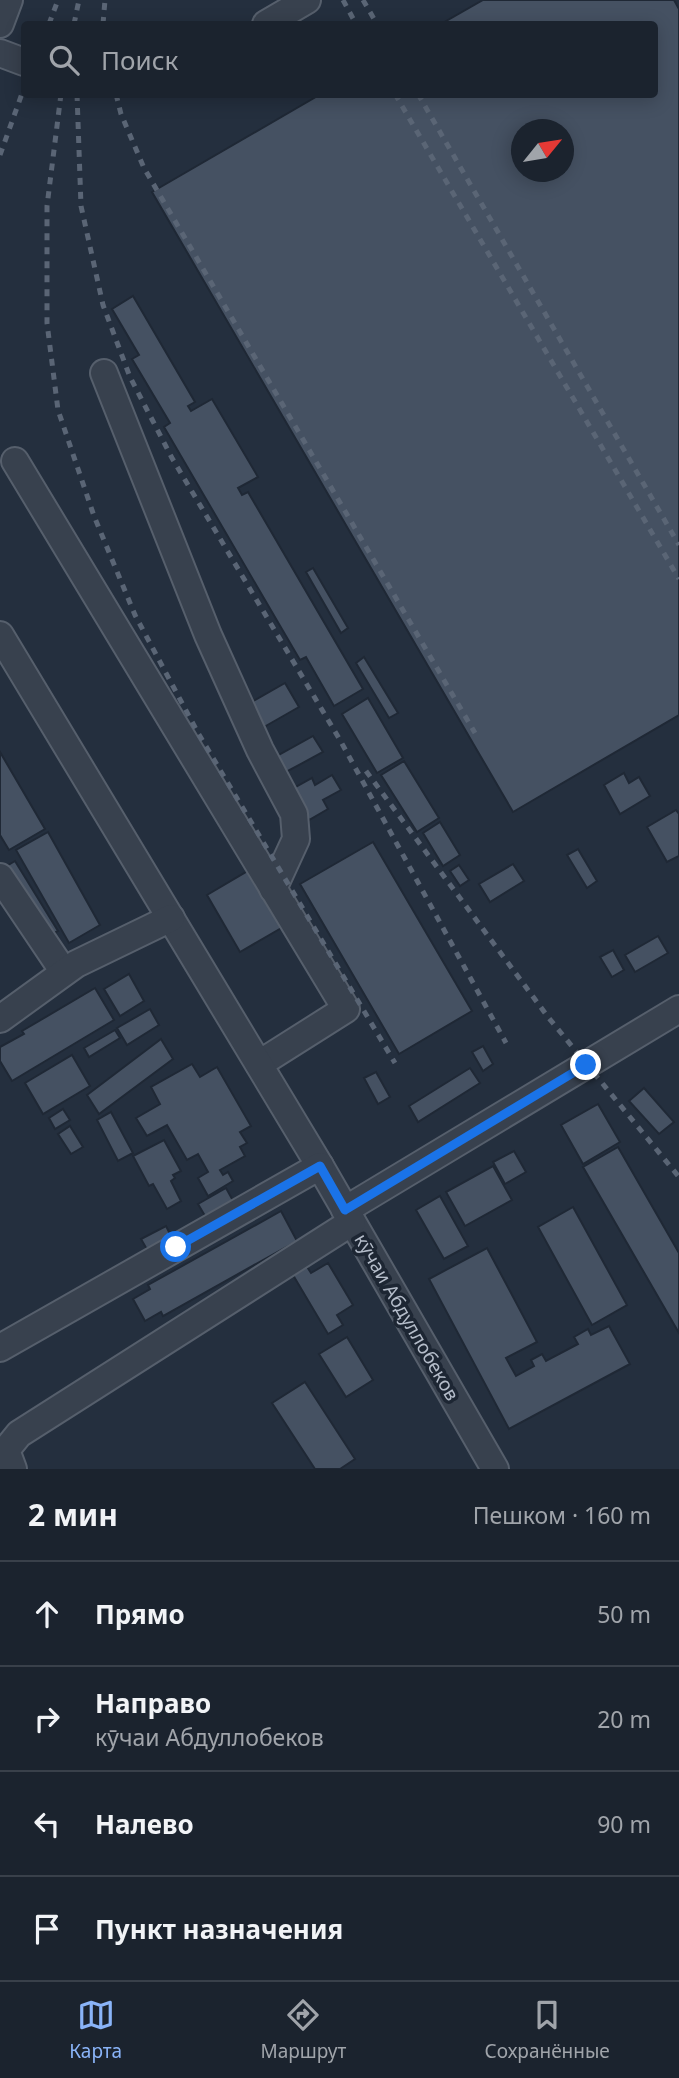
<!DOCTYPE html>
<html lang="ru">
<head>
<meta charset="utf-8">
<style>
	:root { --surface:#1b232e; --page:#282f3a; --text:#f1f3f6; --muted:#a0a4aa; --line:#39404a; --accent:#8ab4f8 }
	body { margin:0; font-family:"Noto Sans",sans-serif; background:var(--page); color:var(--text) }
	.compass { position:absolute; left:511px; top:119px; width:63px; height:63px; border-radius:50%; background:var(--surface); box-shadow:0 4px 18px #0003; rotate:60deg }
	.stop { position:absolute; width:21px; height:21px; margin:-16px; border:5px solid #1a73e8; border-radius:50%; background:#fff }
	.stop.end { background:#1a73e8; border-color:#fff; box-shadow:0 2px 7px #0008 }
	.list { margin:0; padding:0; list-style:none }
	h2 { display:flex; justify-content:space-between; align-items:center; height:91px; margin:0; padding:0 28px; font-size:30px }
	h2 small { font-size:23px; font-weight:400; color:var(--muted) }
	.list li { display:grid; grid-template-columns:46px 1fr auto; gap:21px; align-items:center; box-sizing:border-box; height:105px; padding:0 28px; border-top:2px solid var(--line) }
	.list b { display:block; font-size:26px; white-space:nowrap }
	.list p { margin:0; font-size:23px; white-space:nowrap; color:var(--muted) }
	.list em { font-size:23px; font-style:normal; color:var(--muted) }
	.icon { flex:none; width:38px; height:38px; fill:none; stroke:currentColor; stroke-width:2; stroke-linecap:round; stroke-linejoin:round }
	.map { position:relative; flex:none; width:679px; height:1469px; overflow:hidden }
	.search { position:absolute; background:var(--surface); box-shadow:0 4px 18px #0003; left:21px; right:21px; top:21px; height:77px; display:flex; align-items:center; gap:18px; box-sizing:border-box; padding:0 24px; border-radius:7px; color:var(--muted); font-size:26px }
	.sheet { height:511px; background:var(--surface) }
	nav { display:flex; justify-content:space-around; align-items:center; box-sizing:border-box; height:98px; border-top:2px solid var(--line); background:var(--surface); font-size:19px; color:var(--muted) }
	nav a { display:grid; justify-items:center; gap:4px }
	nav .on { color:var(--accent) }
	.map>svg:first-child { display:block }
	.building { fill:#455162; stroke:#1f2835; stroke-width:2; fill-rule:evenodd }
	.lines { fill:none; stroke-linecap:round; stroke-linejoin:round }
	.minor-casing { stroke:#565f6c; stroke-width:30 }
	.minor { stroke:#38414e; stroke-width:26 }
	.rail { stroke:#5a6575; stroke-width:5; stroke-dasharray:7 7; stroke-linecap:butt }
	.route { stroke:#1a73e8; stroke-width:9 }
	.labels { text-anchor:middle; stroke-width:7; stroke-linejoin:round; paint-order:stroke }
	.street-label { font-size:19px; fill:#b4bcc9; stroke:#1d2633 }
</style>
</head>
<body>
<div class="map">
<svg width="679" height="1469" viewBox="0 0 679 1469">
	<rect width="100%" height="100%" fill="#242f3e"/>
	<!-- building -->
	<g class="building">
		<path d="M483,0h191l5,9v706l-166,97 -361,-620 169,-98h333v-70h-213zM522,130h42v42h-42z"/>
		<polygon points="133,296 195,402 188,406 191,411 212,399 258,477 238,488 242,495 248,492 363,689 334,706 306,657 300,660 164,427 170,423 132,359 139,355 112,309"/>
		<polygon points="313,568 348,628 341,633 306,572"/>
		<polygon points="364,657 398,713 389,718 356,663"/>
		<polygon points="285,683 299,707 264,727 250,703"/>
		<polygon points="368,698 403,758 377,773 342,714"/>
		<polygon points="313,736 323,752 286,772 277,756"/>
		<polygon points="0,752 45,829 9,850 0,835"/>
		<polygon points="404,761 439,818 417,832 381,775"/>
		<polygon points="624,773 629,783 639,777 650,796 620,814 604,785"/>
		<polygon points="332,775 341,790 323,800 328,809 309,820 294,788 312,778 315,785"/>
		<polygon points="676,810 679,814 679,856 667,862 647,827"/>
		<polygon points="440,822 460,855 443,866 423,833"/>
		<polygon points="48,832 100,925 69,943 16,850"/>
		<polygon points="373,842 472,1011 399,1054 300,884"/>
		<polygon points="578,849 597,881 587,888 567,855"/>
		<polygon points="15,861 58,931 47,937 5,867"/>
		<polygon points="513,864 524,881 490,902 479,884"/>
		<polygon points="459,865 469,880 460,886 450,871"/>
		<polygon points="256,866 290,923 240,952 207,895"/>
		<polygon points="658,936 668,953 635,972 625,955"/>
		<polygon points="613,950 624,970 612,977 600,957"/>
		<polygon points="129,974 144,1001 120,1016 104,989"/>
		<polygon points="95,988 114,1020 12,1081 0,1061 0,1047 24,1034 22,1031"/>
		<polygon points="150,1009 159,1025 127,1045 117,1028"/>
		<polygon points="115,1030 120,1038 89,1057 84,1048"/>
		<polygon points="161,1039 173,1059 99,1114 87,1095"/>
		<polygon points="483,1046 493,1064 483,1071 472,1052"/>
		<polygon points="72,1055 90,1086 43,1114 25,1083"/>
		<polygon points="192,1064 200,1077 217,1067 251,1126 240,1132 247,1143 240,1147 245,1156 220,1170 223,1175 228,1172 233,1181 208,1196 198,1178 208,1172 198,1154 187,1160 167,1125 147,1136 136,1118 160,1104 151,1087"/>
		<polygon points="470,1068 480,1083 418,1122 409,1106"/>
		<polygon points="376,1072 390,1097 378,1104 364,1078"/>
		<polygon points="644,1088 674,1122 659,1134 629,1101"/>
		<polygon points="598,1104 620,1142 583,1164 561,1125"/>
		<polygon points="63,1109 70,1120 55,1129 49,1118"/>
		<polygon points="111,1112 133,1153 118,1161 97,1120"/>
		<polygon points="70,1126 83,1147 71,1154 58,1134"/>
		<polygon points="164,1140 181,1171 173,1175 175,1178 171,1181 181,1201 167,1209 153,1184 149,1186 133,1156"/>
		<polygon points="618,1147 679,1253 679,1333 583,1167"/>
		<polygon points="514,1151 526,1172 505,1184 493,1162"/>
		<polygon points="493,1166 512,1200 465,1226 446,1192"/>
		<polygon points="226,1188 236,1206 208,1221 198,1204"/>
		<polygon points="440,1196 468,1246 444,1259 416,1210"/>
		<polygon points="573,1207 627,1305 592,1325 538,1227"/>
		<polygon points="281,1211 297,1241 163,1316 161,1312 145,1321 133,1299 150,1289 148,1285"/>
		<polygon points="166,1226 173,1240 149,1253 141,1239"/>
		<polygon points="487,1248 537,1342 506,1358 516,1376 534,1366 531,1360 542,1354 546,1361 578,1344 574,1337 588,1329 591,1335 609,1326 630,1364 509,1429 429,1279"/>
		<polygon points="304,1262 311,1273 328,1263 353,1305 337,1315 343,1325 328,1334 290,1270"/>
		<polygon points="347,1337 373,1380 346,1397 319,1354"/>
		<polygon points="305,1382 355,1459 340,1469 315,1469 272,1403"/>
	</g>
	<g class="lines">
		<!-- minor casing -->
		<g class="minor-casing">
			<g id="minor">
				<polyline points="0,24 9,0"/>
				<polyline points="266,24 307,0"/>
				<polyline points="0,53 24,62"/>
				<polyline points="104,373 208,635 260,750 294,814 296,839 273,889"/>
				<polyline points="15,461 346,1009 259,1064"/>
				<polyline points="0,635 320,1166 495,1469"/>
				<polyline points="0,877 64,972"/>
				<polyline points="0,1019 76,964 171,918"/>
				<polyline points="345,1210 679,1009"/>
				<polyline points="0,1348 320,1166"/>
				<polyline points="13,1469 6,1450 19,1434 352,1222"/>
			</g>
		</g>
		<!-- minor -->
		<use href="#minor" class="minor"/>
		<!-- rail -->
		<g class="rail">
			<polyline points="343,0 356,24"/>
			<polyline points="363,0 377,24"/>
			<polyline points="49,24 58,0"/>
			<polyline points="74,24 79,0"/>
			<polyline points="103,24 105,0"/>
			<polyline points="61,94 47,206 47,323 58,410 94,516 135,615 198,733 395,1063"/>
			<polyline points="77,94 81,206 103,305 130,377 172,458 340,740 506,1043"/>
			<polyline points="116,94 121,114 144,168 475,733"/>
			<polyline points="395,94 679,579"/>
			<polyline points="418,94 679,545"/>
			<polyline points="0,155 24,88"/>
			<polyline points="366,771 548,1017 679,1177"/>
		</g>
	</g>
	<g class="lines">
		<!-- route -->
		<polyline class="route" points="176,1247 320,1166 345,1210 586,1065"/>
	</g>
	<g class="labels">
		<!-- street labels -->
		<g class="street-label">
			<text transform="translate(407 1317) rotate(60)" y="7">кӯчаи Абдуллобеков</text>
		</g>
	</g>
</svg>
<svg class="compass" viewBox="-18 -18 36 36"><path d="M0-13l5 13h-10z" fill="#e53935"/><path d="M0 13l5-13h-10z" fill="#a0a4aa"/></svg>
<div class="stop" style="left:176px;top:1247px"></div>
<div class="stop end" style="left:586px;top:1065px"></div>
<div class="search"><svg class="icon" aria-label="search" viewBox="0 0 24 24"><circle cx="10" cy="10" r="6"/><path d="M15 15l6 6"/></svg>Поиск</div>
</div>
<section class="sheet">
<h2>2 мин<small>Пешком · 160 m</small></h2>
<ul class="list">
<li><svg class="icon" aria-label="ahead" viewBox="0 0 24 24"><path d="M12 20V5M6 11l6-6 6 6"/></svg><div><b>Прямо</b></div><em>50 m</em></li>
<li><svg class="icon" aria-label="right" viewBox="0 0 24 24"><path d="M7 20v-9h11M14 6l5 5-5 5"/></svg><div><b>Направо</b><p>кӯчаи Абдуллобеков</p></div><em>20 m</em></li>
<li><svg class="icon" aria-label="left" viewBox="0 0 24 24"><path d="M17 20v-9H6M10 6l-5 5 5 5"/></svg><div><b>Налево</b></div><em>90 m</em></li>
<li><svg class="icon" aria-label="arrive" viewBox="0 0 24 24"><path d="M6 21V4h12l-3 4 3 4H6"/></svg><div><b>Пункт назначения</b></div></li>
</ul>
</section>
<nav>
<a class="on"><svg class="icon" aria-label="map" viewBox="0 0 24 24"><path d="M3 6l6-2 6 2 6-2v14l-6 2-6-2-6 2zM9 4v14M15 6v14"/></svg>Карта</a>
<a><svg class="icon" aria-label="directions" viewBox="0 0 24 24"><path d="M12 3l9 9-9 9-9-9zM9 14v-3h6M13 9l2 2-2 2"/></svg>Маршрут</a>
<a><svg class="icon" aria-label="saved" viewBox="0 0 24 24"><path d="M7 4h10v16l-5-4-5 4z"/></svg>Сохранённые</a>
</nav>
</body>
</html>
